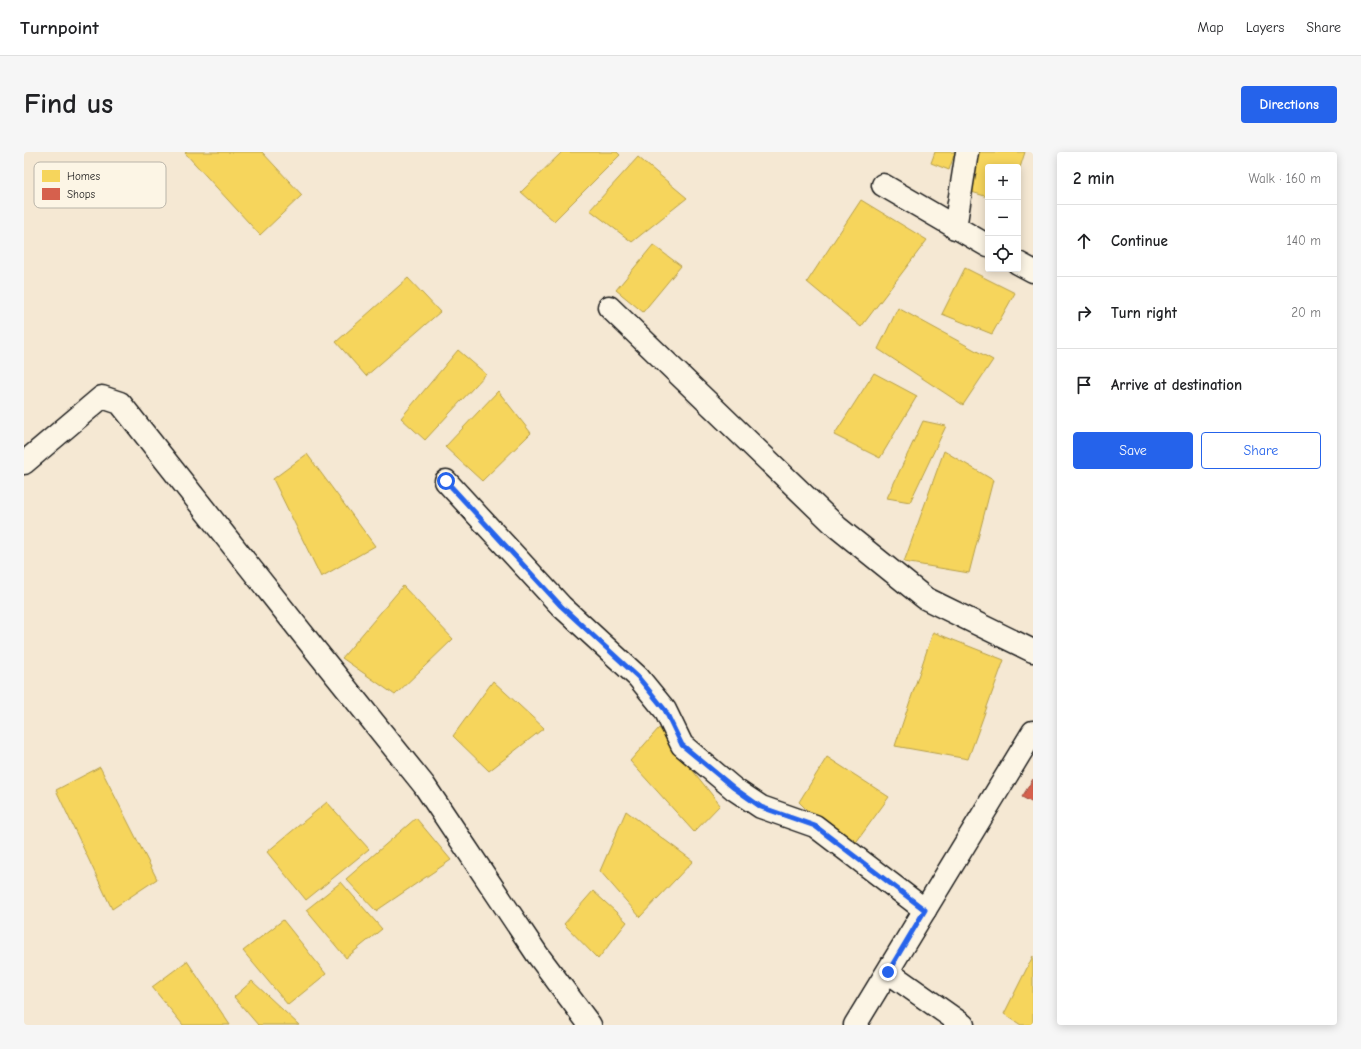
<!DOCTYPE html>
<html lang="en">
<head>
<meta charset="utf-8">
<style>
	:root { --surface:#fff; --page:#f6f6f6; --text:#202124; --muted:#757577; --line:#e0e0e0; --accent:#2563eb }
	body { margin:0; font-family:"Comic Neue",sans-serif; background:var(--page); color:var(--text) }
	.controls { position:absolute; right:12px; top:12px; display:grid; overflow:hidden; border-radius:4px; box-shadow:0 2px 10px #0003 }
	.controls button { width:36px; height:36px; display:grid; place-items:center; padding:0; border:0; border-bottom:1px solid var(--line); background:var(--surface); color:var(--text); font:20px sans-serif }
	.stop { position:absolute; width:12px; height:12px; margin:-9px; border:3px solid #2563eb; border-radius:50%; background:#fff }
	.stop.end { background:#2563eb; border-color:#fff; box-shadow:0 1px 4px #0008 }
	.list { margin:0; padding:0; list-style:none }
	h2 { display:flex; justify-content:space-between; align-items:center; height:52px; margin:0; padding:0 16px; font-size:17px }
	h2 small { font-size:13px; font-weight:400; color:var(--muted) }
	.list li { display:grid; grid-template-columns:26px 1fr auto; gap:12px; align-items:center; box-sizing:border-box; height:72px; padding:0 16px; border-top:1px solid var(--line) }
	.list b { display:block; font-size:15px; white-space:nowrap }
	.list em { font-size:13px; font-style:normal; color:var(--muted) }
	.actions { display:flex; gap:8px; padding:12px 16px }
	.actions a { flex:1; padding:9px 0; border:1px solid var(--accent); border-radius:4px; text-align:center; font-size:14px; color:var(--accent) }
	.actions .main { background:var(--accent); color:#fff }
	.icon { flex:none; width:22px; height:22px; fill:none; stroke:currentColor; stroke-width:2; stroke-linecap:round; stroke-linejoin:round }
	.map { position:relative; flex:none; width:1009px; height:873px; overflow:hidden; border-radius:4px }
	header { display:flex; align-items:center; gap:24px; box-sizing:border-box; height:56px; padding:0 20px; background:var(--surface); border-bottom:1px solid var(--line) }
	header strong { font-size:19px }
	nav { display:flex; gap:22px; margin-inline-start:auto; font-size:14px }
	.intro { display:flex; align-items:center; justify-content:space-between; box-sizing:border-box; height:96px; padding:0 24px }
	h1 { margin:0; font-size:28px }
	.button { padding:10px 18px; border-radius:4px; background:var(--accent); color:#fff; font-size:14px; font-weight:700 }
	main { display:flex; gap:24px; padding:0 24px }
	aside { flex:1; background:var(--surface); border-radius:4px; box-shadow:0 2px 10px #0003 }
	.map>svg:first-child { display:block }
	.homes { fill:#f6d55c; stroke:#b59e49 }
	.shops { fill:#d6604d; stroke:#9e4c3e }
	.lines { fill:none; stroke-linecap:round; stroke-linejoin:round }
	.minor-casing { stroke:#1c1c1c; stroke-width:25 }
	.minor { stroke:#fcf5e5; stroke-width:22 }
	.route { stroke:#2563eb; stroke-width:5 }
	.key { fill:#fcf5e5; stroke:#b9b4a9; stroke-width:1 }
	.key-label { font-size:11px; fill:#1c1c1c }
</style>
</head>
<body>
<header>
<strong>Turnpoint</strong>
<nav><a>Map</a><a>Layers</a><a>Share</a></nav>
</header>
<div class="intro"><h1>Find us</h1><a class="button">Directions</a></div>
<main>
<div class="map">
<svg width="1009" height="873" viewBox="0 0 1009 873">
	<rect width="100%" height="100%" fill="#f5e8d3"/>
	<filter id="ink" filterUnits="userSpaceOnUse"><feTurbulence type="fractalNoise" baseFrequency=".025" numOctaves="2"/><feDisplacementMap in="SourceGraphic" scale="8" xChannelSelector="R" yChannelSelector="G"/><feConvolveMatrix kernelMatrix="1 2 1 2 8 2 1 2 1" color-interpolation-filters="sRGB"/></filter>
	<g filter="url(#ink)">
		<!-- homes -->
		<g class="homes">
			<polygon points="162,0 238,0 278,43 236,83 161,1"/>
			<polygon points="538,0 593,0 596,3 530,69 497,40"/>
			<polygon points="911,0 931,0 925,18 907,11"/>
			<polygon points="953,0 1001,0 994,22 994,15 964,15 964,45 941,38"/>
			<polygon points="614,5 663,46 608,90 566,58"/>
			<polygon points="837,48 903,88 837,175 783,130"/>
			<polygon points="629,93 657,114 619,160 592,138"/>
			<polygon points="941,116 991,141 968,182 918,162"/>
			<polygon points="384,126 416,160 342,224 312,190"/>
			<polygon points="874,156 969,208 939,253 854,197"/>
			<polygon points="434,198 462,222 401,288 377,266"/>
			<polygon points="850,221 893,244 856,306 810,283"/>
			<polygon points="474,239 507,281 458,329 421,295"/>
			<polygon points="899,269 922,274 886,350 863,346"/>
			<polygon points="920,299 969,328 945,421 880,410"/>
			<polygon points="283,302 351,394 297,425 249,327"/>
			<polygon points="379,434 429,487 371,543 318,506"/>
			<polygon points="909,480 980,508 944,607 871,594"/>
			<polygon points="469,529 520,576 465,619 429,584"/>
			<polygon points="635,576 696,653 670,680 606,609"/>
			<polygon points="803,605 865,645 825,700 775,650"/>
			<polygon points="76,615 133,727 88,757 32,638"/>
			<polygon points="303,650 345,697 282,748 243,700"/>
			<polygon points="602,659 669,709 616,765 576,719"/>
			<polygon points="392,666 427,708 352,759 322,727"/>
			<polygon points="317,730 358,777 322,806 282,758"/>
			<polygon points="569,739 603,770 574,807 540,772"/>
			<polygon points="259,768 302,822 264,853 219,799"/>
			<polygon points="1009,804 1009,873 997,873 980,862"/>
			<polygon points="163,809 206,873 159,873 128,835"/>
			<polygon points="228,829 275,873 234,873 210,845"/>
		</g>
		<!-- shops -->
		<polygon class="shops" points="1009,627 1009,651 998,645"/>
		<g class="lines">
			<!-- minor casing -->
			<g class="minor-casing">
				<g id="minor">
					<polyline points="859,33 964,94"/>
					<polyline points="931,76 943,0"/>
					<polyline points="994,111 1009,119"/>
					<polyline points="585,155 813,375 901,446 1009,499"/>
					<polyline points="0,311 78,245 96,251 293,500 400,633 513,802 566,873"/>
					<polyline points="422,329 537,454 614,525 641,558 658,593 710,637 737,655 791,674 901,758"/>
					<polyline points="864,820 939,873"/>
					<polyline points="831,873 1009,580"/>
				</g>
			</g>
			<!-- minor -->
			<use href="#minor" class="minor"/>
		</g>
	</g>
	<g class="lines" filter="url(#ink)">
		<!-- route -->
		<polyline class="route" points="422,329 537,454 614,525 641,558 658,593 710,636 737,655 791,674 901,758 864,820"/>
	</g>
	<!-- legend -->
	<rect x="10" y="10" width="132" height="46" rx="6" class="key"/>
	<rect x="18" y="18" width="18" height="12" fill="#f6d55c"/>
	<rect x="18" y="36" width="18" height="12" fill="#d6604d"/>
	<g class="key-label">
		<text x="43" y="28">Homes</text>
		<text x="43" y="46">Shops</text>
	</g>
</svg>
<div class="controls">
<button>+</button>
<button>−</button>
<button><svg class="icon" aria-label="locate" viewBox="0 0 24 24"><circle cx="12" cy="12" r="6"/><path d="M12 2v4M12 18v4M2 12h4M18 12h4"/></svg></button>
</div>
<div class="stop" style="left:422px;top:329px"></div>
<div class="stop end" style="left:864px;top:820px"></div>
</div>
<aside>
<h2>2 min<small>Walk · 160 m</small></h2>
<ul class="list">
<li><svg class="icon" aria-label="ahead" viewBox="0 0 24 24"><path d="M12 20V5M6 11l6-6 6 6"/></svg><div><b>Continue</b></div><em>140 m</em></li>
<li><svg class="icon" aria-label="right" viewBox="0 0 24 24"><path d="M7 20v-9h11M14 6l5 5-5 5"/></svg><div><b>Turn right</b></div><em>20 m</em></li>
<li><svg class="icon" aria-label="arrive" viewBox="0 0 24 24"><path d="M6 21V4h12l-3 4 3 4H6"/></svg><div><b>Arrive at destination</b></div></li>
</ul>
<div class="actions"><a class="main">Save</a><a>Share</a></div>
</aside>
</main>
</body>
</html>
